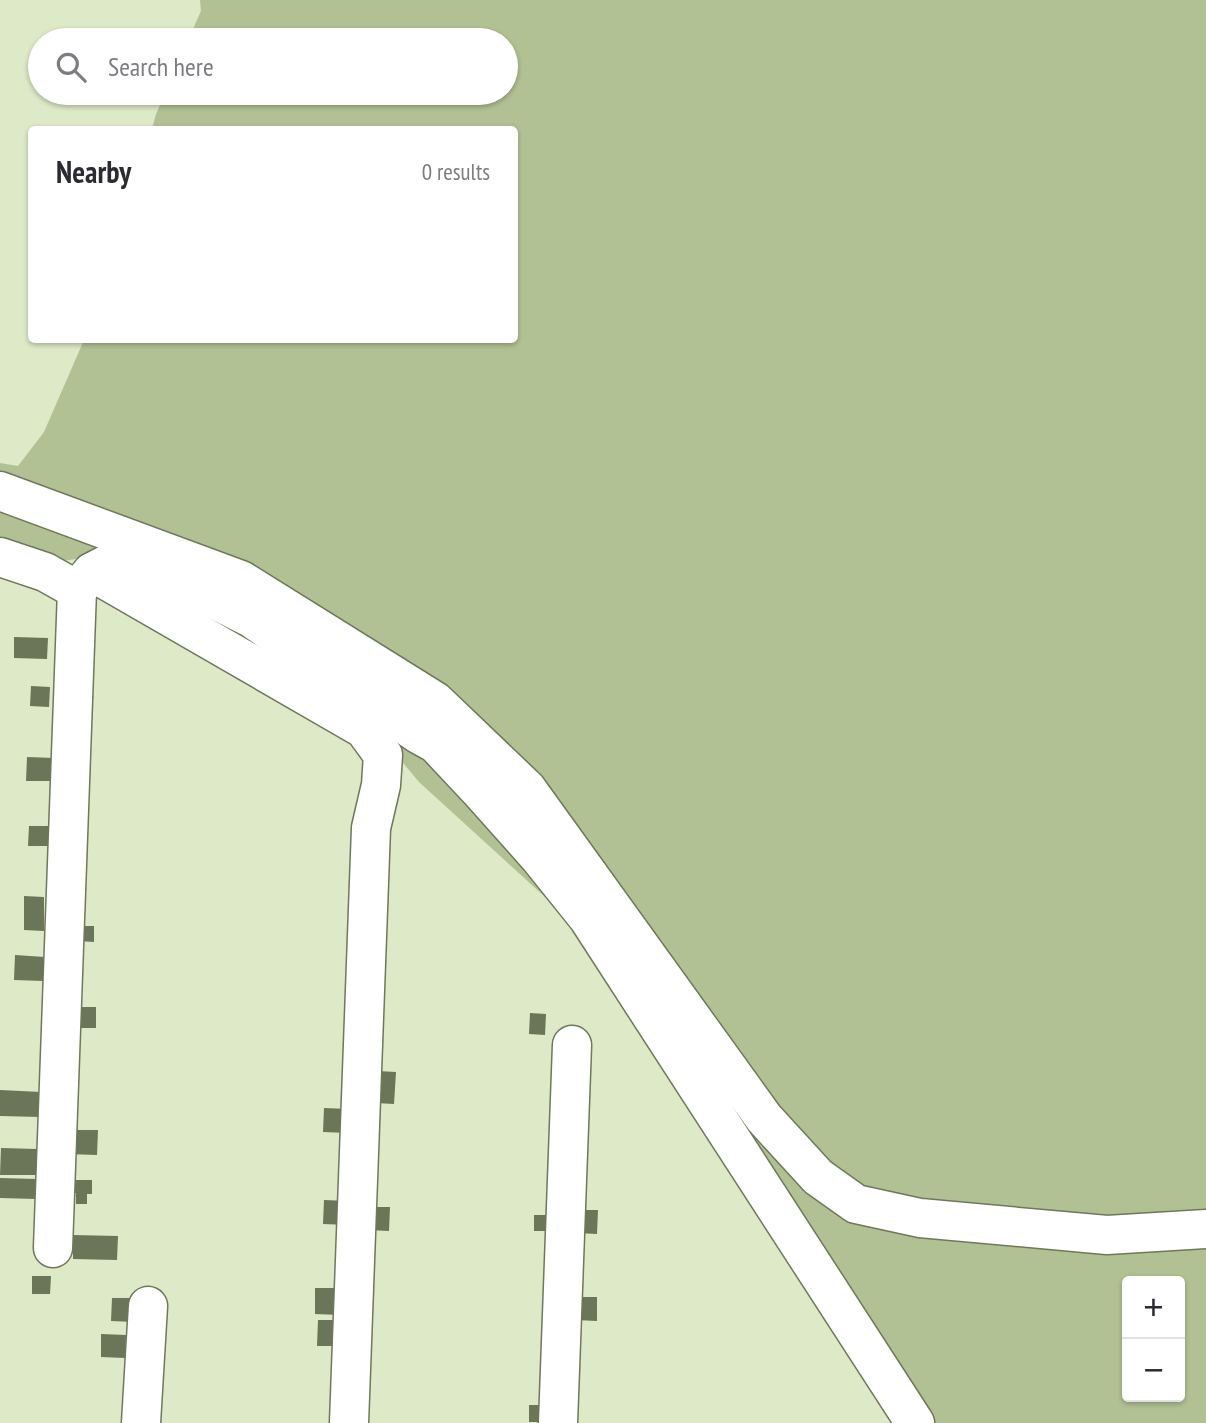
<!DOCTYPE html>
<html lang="en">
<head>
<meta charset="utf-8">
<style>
	:root { --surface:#fff; --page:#f2f2f3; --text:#2b2b33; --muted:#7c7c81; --line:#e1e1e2 }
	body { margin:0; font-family:"PT Sans Narrow",sans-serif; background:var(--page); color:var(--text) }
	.controls { position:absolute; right:21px; bottom:21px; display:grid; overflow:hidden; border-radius:7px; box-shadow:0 2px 5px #0004 }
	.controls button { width:63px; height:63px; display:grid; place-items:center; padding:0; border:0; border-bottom:2px solid var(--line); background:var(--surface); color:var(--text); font:35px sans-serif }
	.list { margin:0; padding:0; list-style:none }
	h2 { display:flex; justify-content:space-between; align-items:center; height:91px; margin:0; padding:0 28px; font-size:30px }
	h2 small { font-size:23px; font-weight:400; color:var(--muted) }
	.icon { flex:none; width:38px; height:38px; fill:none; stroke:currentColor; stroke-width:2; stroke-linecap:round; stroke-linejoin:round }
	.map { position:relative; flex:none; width:1206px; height:1423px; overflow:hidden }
	.search { position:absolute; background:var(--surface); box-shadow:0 2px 5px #0004; left:28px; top:28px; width:490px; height:77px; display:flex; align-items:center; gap:18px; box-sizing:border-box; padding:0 24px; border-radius:38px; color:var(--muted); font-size:26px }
	.panel { position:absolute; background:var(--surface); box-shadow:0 2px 5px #0004; left:28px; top:126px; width:490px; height:217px; border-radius:7px }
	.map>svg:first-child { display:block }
	.green { fill:#b2c194; fill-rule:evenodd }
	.building { fill:#6b7557 }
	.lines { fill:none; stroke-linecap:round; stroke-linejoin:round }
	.minor-casing { stroke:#6e785a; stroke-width:41 }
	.minor { stroke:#fff; stroke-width:38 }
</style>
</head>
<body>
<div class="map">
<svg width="1206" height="1423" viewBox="0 0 1206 1423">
	<rect width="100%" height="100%" fill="#dde9c7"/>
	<!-- green -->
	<path class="green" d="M200,0h1006v1423h-299l-329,-496 -159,-145 -49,-59 -286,-165 -30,4 -54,-19v-80l18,3 26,-34 40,-92h430v-210l-362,-1 4,-15 9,-21h341v-53h-318l13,-29zM1127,1281h53v116h-53z"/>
	<!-- building -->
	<g class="building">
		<polygon points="14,637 48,638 47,659 14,658"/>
		<polygon points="31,686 50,687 49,707 30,706"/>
		<polygon points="27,757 54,758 54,781 26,781"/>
		<polygon points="29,826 50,826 49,846 28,846"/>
		<polygon points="24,896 44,897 44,931 24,930"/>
		<polygon points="78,926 94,926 94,942 78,941"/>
		<polygon points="15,955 45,957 44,981 14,980"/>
		<rect x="74" y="1007" width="22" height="21"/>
		<polygon points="530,1013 546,1014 545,1035 529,1034"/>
		<polygon points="378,1071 396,1072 394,1104 376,1103"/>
		<polygon points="0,1090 41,1092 40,1117 0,1116"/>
		<polygon points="324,1108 349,1109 348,1133 323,1132"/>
		<polygon points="67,1130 98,1130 97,1155 67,1154"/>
		<polygon points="1,1148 37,1149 37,1175 0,1175"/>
		<polygon points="0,1178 37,1179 37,1199 0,1198"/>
		<polygon points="68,1180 92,1180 92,1194 87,1194 87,1204 76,1204 76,1193 68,1193"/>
		<polygon points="324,1200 349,1201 349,1225 323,1224"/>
		<polygon points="367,1207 390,1207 389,1231 367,1230"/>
		<polygon points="577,1210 598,1210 597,1234 577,1233"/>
		<polygon points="534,1215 553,1215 552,1231 534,1231"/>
		<polygon points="73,1235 118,1236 117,1260 73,1259"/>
		<polygon points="32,1276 51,1276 50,1294 32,1294"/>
		<polygon points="315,1288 341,1288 340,1315 315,1314"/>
		<polygon points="576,1297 597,1297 597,1321 576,1320"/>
		<polygon points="112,1298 136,1298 135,1322 111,1321"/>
		<polygon points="318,1320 338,1320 337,1346 317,1346"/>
		<polygon points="101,1334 126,1335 125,1358 101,1357"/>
		<polygon points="529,1405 548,1405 547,1422 529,1422"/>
	</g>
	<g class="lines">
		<!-- minor casing -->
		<g class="minor-casing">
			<g id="minor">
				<polyline points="0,491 241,580 435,701 527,789 764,1118 818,1177 856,1204 920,1218 1107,1235 1206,1229"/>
				<polyline points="0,557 45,572 77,590 53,1248"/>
				<polyline points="92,572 364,729 383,755 381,785 371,828 349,1423"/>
				<polyline points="77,590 92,572 113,561 143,563 251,618 418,734 436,744 482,793 539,857 588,918 915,1423"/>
				<polyline points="141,1423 148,1306"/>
				<polyline points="558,1423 572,1045"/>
			</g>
		</g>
		<!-- minor -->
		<use href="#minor" class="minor"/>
	</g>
</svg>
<div class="controls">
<button>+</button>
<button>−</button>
</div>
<div class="search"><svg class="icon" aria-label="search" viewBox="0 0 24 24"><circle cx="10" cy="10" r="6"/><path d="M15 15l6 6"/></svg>Search here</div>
<section class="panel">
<h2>Nearby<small>0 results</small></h2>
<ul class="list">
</ul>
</section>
</div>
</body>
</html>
